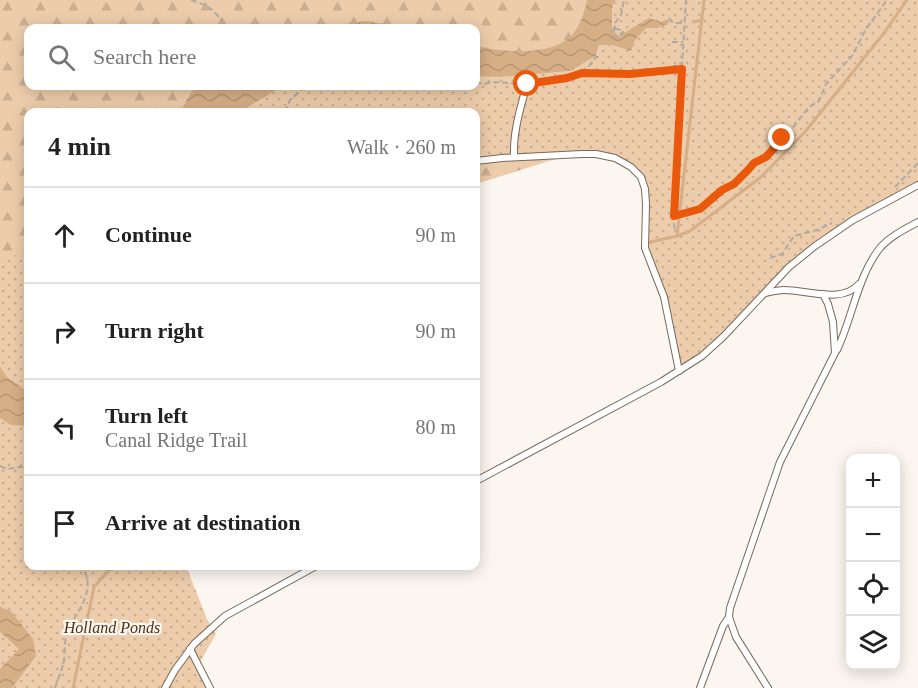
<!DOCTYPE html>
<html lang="en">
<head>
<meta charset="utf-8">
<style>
	:root { --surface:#fff; --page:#f6f6f6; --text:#222; --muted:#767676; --line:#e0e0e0 }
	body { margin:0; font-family:Georgia,serif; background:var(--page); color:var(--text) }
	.controls { position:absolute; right:18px; bottom:18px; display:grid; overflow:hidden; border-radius:12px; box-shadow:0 3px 15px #0003 }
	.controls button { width:54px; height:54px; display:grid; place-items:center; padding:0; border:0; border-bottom:2px solid var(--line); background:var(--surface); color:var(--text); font:30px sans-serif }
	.stop { position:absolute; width:18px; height:18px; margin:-14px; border:4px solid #ea580c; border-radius:50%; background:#fff }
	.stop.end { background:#ea580c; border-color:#fff; box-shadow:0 2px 6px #0008 }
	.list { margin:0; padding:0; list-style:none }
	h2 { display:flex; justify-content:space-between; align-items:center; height:78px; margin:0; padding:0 24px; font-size:26px }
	h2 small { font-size:20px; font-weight:400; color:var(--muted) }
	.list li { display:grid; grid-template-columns:39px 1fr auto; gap:18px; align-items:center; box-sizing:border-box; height:96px; padding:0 24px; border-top:2px solid var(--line) }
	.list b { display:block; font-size:22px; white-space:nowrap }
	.list p { margin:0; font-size:20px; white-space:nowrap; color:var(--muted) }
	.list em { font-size:20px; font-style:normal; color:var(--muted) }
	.icon { flex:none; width:33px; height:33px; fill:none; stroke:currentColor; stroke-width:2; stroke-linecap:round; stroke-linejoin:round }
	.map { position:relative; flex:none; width:918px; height:688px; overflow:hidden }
	.search { position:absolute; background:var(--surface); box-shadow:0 3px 15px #0003; left:24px; top:24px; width:456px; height:66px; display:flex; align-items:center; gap:15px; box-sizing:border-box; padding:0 21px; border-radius:12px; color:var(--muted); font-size:22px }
	.panel { position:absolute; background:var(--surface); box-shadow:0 3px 15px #0003; left:24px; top:108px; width:456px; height:462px; border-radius:12px }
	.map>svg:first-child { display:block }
	.forest { fill:url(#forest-firs); fill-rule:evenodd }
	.park { fill:url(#park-dots) }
	.water { fill:url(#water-waves) }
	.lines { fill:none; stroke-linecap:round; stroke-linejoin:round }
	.stream { stroke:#d6af87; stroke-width:3 }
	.lane-casing { stroke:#77695b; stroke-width:8 }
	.path { stroke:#b0aaa4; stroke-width:2; stroke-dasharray:6 3; stroke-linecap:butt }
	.lane { stroke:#fff; stroke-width:6 }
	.route { stroke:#ea580c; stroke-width:8 }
	.labels { text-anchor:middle; stroke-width:4.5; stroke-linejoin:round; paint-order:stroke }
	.park-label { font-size:16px; font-style:italic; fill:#4c3011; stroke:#fcf6f0 }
</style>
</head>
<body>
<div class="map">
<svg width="918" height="688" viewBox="0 0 918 688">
	<defs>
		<pattern id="forest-firs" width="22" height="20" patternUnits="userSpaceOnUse" patternTransform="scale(1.5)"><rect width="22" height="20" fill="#edccab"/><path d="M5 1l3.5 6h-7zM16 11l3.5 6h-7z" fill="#cbaf92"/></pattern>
		<pattern id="park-dots" width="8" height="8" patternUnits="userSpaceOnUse" patternTransform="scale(1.5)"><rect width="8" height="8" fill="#edccab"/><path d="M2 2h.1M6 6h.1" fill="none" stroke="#cbaf92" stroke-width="1.8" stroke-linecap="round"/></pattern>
		<pattern id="water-waves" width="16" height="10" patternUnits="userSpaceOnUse" patternTransform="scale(1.5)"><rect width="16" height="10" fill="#d6af87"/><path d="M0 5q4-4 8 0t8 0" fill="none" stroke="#b79674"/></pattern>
	</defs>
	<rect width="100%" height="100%" fill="#fcf6f0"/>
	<!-- forest -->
	<path class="forest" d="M0,0h599l-41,63 64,75 -146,46v-72h-448v454l-28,122zM28,28h448v58h-448z"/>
	<!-- park -->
	<g class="park">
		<polygon points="616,0 918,0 918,183 815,243 722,336 701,354 680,368 666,296 647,248 648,189 628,161 615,155 476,160 476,112 239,112 282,86 476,86 476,77 498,77 568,71 597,55 599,44"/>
		<polygon points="28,247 28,566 186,566 207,619 216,634 200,662 213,688 0,688 0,265"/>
	</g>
	<!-- water -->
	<g class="water">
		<path d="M587,0h29l-4,9v20l7,7 30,-18 12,4 7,-3v5l-11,4h-11l-11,12 -4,11 -18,-6h-14l-3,11 -27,15 -71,6 -22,-1v-30c26,6 76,11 96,-11 8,-9 13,-24 15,-35z"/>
		<polygon points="366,21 410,28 317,28 318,28"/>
		<polygon points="202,86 282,86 240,112 180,112 192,91"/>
		<polygon points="0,367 7,377 28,392 28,426 11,425 0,418"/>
		<polygon points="0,607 11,611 33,639 36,656 12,688 0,688 0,669 19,649 0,632"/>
	</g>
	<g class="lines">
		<!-- stream -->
		<g class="stream">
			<polyline points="694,22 702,20"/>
			<polyline points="677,236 704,0"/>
			<polyline points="650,242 677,236 690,231 761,177 805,132 884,33 907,0"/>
			<polyline points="73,688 94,587 113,566"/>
		</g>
		<!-- lane casing -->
		<g class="lane-casing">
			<g id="lane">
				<path d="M514,157c-1,-23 5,-44 11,-66"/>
				<polyline points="476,161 502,158 582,154 596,154 615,158 631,167 641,177 645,189 646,204 645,248 664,297 679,371"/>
				<path d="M765,293c6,-1 13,-3 19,-3 23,0 58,14 75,-6"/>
				<path d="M837,350c15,-31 21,-75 43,-102 9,-11 25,-19 38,-26"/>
				<polyline points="476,481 661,382 702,356 723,337 789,267 815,246 853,220 918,185"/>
				<polyline points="729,617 736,637 768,688"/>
				<polyline points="190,649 210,688"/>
				<polyline points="165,688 175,670 194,644 225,616 316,566"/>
				<polyline points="700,688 723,626 729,617 730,608 780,462 835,353 833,322 828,304 823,294"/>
			</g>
		</g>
		<!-- path -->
		<g class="path">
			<path d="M191,0c16,5 21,8 31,21"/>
			<polyline points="669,18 673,23 684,23"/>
			<polyline points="615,29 623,30 623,33 615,38 613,34 615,23 621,15 624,0"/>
			<polyline points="672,42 683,42"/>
			<polyline points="666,70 682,69"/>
			<polyline points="582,73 591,64 596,57 599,57 600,55"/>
			<polyline points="476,81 482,84 496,82 520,84"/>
			<polyline points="529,84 567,78 582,73 630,74 665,70 682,63"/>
			<polyline points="285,112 290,100 306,86"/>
			<polyline points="895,187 918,163"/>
			<polyline points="673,216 694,212 700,209 722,191 734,184 748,170 754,163 766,157 778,144 782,138 790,132 797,122 809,107 819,101 826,84 852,56 866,29 887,0"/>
			<polyline points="675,229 673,219 674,195 686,0"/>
			<polyline points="770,258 782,254 794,236 817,230 832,223"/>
			<polyline points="0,466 7,469 28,466"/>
			<path d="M55,688c3,-9 7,-18 9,-27 1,-8 0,-19 3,-27 9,-24 31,-42 15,-68"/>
		</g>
		<!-- lane -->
		<use href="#lane" class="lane"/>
	</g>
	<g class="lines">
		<!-- route -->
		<polyline class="route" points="527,84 567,78 582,73 630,74 682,69 674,216 700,209 722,190 734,184 748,170 754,163 766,157 778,144 782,138"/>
	</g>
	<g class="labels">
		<!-- park labels -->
		<g class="park-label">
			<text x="112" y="633">Holland Ponds</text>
		</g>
	</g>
</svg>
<div class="controls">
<button>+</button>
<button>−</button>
<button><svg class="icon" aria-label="locate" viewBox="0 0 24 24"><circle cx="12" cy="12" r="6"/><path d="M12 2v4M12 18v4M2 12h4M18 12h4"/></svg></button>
<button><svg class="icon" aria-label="layers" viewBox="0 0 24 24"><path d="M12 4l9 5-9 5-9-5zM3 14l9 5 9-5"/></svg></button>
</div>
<div class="stop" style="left:527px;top:84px"></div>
<div class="stop end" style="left:782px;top:138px"></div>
<div class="search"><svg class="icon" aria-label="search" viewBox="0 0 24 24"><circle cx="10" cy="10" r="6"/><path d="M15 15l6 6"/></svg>Search here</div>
<section class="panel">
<h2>4 min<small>Walk · 260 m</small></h2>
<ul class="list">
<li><svg class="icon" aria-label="ahead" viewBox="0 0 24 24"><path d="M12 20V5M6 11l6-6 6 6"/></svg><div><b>Continue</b></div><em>90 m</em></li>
<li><svg class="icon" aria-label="right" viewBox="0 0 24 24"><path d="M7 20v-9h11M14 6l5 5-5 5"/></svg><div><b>Turn right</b></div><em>90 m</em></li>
<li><svg class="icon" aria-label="left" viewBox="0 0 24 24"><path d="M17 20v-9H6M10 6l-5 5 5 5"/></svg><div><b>Turn left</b><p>Canal Ridge Trail</p></div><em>80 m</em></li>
<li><svg class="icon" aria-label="arrive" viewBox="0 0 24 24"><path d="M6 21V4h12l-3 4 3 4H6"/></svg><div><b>Arrive at destination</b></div></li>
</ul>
</section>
</div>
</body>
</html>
